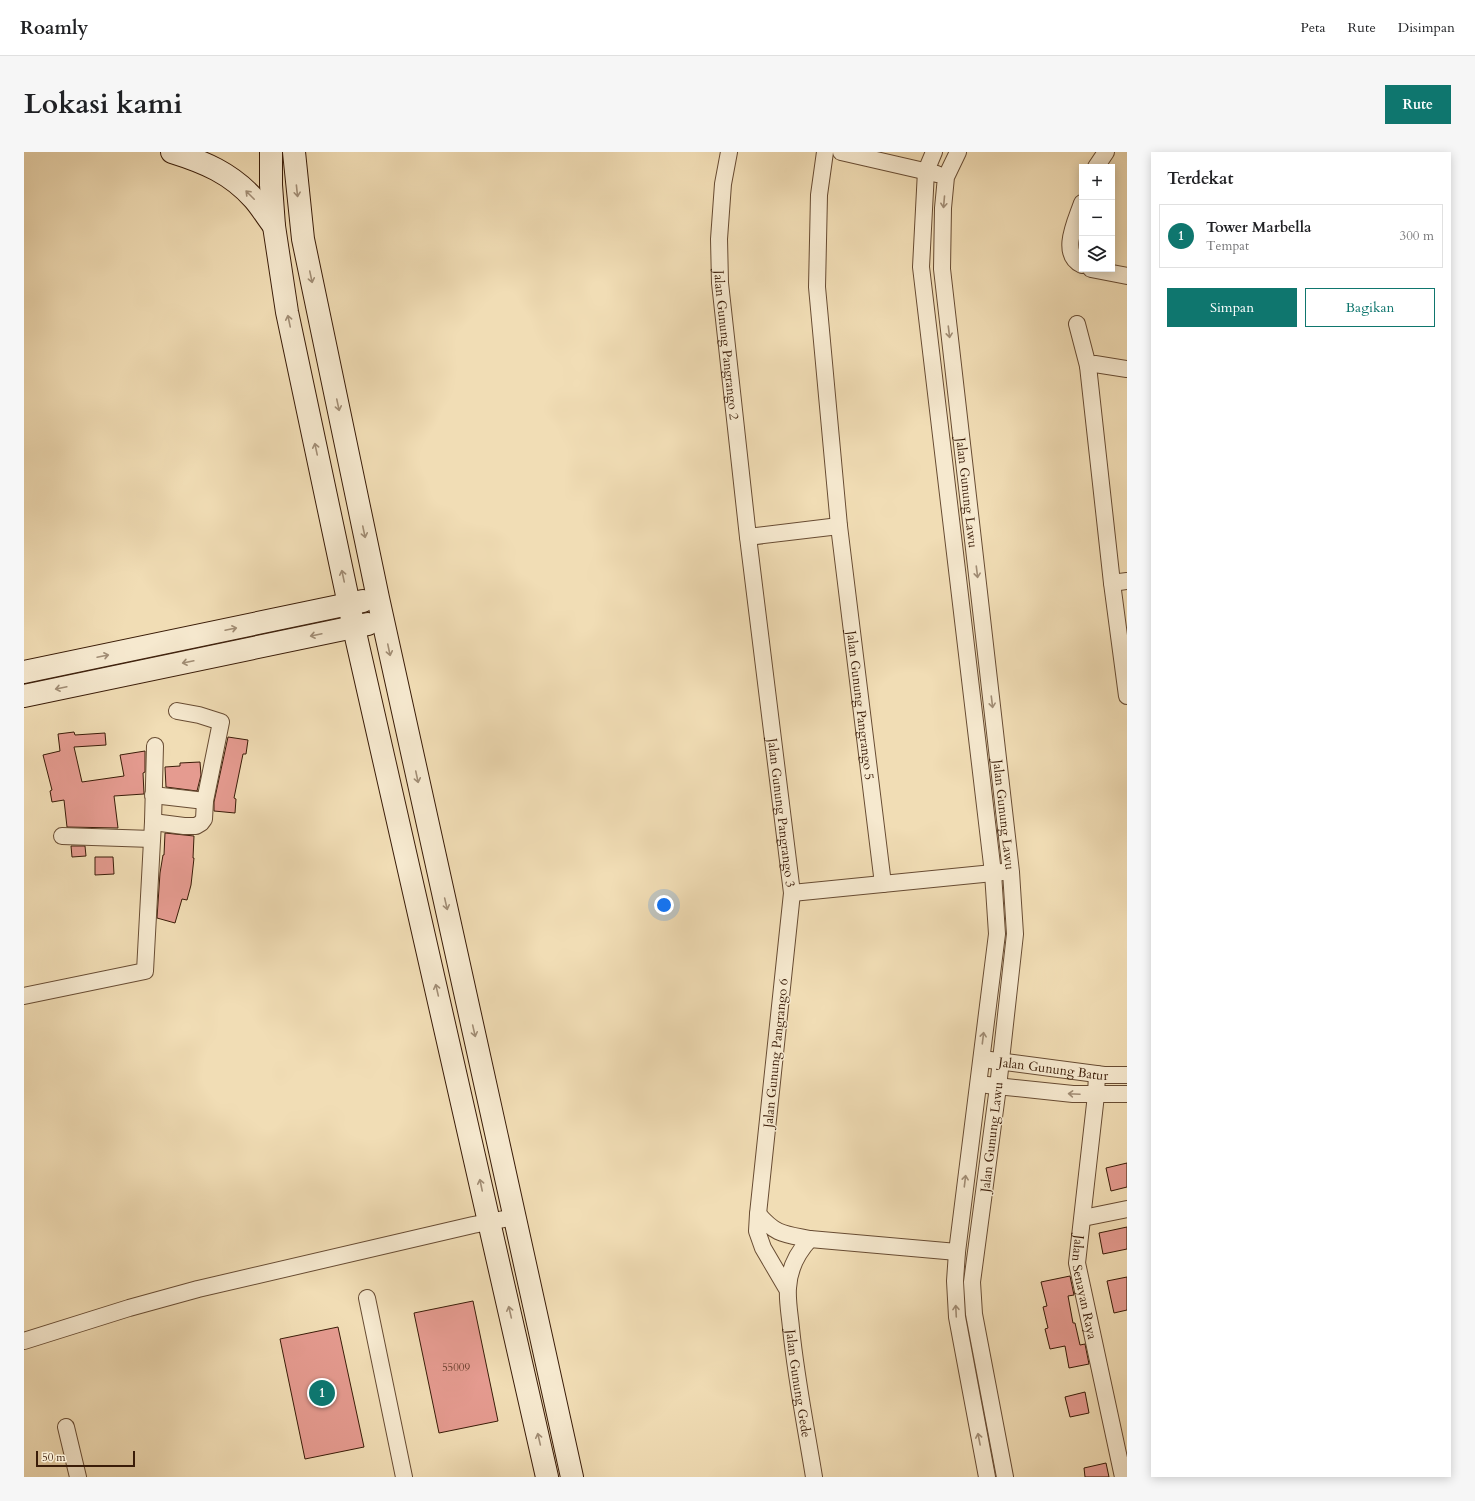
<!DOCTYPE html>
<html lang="id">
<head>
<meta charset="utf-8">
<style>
	:root { --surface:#fff; --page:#f6f6f6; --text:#202124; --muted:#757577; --line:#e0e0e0; --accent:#0f766e }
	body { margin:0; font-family:Cardo,serif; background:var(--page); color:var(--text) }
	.controls { position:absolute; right:12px; top:12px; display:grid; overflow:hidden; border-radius:0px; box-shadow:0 2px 10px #0003 }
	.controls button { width:36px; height:36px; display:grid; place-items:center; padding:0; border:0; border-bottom:1px solid var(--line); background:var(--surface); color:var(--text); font:20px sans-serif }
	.scale { position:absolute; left:12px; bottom:10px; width:99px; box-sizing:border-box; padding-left:4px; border:2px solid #3a1c08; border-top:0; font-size:11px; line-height:14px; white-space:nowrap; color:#3a1c08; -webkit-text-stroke:3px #f6e9cf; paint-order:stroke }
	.you { position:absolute; left:640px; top:753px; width:14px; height:14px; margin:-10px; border:3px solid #fff; border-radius:50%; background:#1a73e8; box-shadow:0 0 0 6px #1a73e833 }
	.badge { display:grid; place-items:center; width:26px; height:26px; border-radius:50%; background:var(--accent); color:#fff; font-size:13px; font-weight:700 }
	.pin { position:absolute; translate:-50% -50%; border:2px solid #fff; box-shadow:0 1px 4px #0006 }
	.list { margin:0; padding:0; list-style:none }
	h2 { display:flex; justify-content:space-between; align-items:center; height:52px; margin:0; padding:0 16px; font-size:17px }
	h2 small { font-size:13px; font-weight:400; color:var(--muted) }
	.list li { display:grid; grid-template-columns:26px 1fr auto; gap:12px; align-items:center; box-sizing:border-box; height:64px; margin:0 8px 8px; padding:0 8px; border:1px solid var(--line); border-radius:0px }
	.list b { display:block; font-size:15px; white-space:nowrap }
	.list p { margin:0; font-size:13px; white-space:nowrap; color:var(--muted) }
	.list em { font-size:13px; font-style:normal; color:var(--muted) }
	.actions { display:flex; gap:8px; padding:12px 16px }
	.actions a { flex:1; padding:9px 0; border:1px solid var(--accent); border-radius:0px; text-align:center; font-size:14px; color:var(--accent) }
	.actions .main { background:var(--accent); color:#fff }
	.icon { flex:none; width:22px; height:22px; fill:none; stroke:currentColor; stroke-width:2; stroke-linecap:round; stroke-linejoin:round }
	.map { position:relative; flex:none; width:1103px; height:1325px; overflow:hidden; border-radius:0px }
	header { display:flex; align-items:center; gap:24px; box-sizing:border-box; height:56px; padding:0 20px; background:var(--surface); border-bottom:1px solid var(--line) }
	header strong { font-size:19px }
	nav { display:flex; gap:22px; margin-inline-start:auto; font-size:14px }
	.intro { display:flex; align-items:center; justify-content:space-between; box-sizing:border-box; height:96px; padding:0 24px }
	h1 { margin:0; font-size:28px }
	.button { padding:10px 18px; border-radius:0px; background:var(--accent); color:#fff; font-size:14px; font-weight:700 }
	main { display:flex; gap:24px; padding:0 24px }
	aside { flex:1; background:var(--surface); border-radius:0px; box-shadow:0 2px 10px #0003 }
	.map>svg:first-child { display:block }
	.building { fill:#e59b90; stroke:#3a1c08 }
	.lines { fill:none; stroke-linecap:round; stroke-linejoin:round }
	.street-casing { stroke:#684c33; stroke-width:18 }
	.secondary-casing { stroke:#3a1c08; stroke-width:24 }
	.street { stroke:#f6e9cf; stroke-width:16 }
	.secondary { stroke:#f6e9cf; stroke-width:22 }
	.oneway { stroke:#a18d75 }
	.labels { text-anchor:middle; stroke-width:3; stroke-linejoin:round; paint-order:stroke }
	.number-label { font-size:11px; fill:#653c2a }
	.street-label { font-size:13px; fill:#3a1c08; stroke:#f6e9cf }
</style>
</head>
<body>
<header>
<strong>Roamly</strong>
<nav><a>Peta</a><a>Rute</a><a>Disimpan</a></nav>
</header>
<div class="intro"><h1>Lokasi kami</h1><a class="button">Rute</a></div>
<main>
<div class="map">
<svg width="1103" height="1325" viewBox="0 0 1103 1325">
	<rect width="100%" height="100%" fill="#f1ddb5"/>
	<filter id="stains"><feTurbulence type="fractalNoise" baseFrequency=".005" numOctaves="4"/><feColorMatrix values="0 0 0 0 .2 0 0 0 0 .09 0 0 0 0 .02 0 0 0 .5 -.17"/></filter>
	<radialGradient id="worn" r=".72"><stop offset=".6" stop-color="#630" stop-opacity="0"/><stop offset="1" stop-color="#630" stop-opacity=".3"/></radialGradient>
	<!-- building -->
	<g class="building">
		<polygon points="50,580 51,583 81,581 82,593 50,595 58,630 100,624 96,603 121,599 121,620 119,621 120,642 90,644 94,676 43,675 40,648 28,650 26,639 28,638 19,603 36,599 34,582"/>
		<polygon points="204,585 224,588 222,602 219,602 210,646 212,647 211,661 190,659 190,650"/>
		<polygon points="176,610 177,623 173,639 142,635 141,615 156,614 156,611"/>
		<polygon points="141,681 170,684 169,706 170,706 167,733 163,748 158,747 151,771 133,766 136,721 139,703 140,703"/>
		<polygon points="47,694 61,694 62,704 48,705"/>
		<polygon points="71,705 89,705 90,722 71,723"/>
		<polygon points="1103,1011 1103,1035 1087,1039 1082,1016"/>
		<polygon points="1103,1075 1103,1097 1079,1102 1075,1081"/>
		<polygon points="1046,1124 1050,1143 1044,1144 1049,1171 1051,1171 1056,1193 1061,1192 1065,1212 1045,1216 1041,1194 1026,1197 1021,1177 1024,1176 1019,1155 1023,1154 1017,1130"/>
		<polygon points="1103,1125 1103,1158 1090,1161 1083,1129"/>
		<polygon points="449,1149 474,1269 415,1281 390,1161"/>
		<polygon points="314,1175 340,1295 281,1307 256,1187"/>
		<polygon points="1061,1240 1065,1261 1046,1265 1041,1245"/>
		<polygon points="1082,1311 1085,1325 1061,1325 1060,1316"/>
	</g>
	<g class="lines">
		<!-- street casing -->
		<g class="street-casing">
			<g id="street">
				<path id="s1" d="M705,0l-6,32 -4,55 1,44 28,254 44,356 -34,321"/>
				<path id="s2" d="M801,0l-6,43 -2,92 22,239 44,358"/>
				<polyline points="817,0 913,22"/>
				<polyline points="910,0 902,19 897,115 969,721 973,782 933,1100 931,1129 933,1165 963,1325"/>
				<path id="s3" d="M934,0l-12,25 -3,31 -1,61 69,603 4,62 -17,153 -26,195 2,32 31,163"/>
				<polyline points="1072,15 1082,0"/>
				<path d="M1058,51c-6,18 -23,51 0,62"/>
				<polyline points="1067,117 1103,124"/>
				<polyline points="1053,172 1064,214 1088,431 1103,544"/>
				<polyline points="1064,214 1071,212 1103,217"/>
				<polyline points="724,385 815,374"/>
				<polyline points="1088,431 1103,429"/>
				<polyline points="129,643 181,649"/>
				<polyline points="129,670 160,674 172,674 177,671 180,667 181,649 197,570 175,563 153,559"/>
				<polyline points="38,684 128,687"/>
				<polyline points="768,741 979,720"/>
				<polyline points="0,844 121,819 129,670 131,594"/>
				<path id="s4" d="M966,908l114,15h23"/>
				<path id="s5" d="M1073,922l-1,21 -19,168 46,214"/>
				<polyline points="963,933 1049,942 1103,942"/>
				<polyline points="1059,1066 1103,1057"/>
				<polyline points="786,1087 933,1100"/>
				<path id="s6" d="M763,1137l-24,-41 -6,-17 1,-17c18,21 26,20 52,25 -13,14 -21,30 -22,49 -1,13 2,28 3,40 5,50 15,100 23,149"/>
				<polyline points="343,1146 380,1325"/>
				<polyline points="0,1189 105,1156 174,1137 449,1073 491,1065"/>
				<polyline points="42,1275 54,1325"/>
			</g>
		</g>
		<!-- secondary casing -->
		<g class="secondary-casing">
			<g id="secondary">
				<path d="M148,0c32,10 59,21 82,47 7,8 13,18 20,27"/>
				<polyline points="247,0 247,33 250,74 263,160 330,476 523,1325"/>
				<polyline points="270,0 279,87 354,446 548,1325"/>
				<polyline points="0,520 339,449"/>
				<polyline points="0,544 344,472"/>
			</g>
		</g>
		<!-- street -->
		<use href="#street" class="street"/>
		<!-- secondary -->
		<use href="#secondary" class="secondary"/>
	</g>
	<!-- one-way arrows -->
	<defs><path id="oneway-shaft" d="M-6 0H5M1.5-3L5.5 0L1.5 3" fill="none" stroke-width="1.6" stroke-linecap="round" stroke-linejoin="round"/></defs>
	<g class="oneway">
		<use href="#oneway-shaft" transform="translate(273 39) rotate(84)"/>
		<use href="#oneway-shaft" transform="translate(226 43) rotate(-135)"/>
		<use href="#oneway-shaft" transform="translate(920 50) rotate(95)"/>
		<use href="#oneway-shaft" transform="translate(287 125) rotate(78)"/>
		<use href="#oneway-shaft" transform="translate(265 169) rotate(-102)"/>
		<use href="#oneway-shaft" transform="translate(925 180) rotate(83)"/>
		<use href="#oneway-shaft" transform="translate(314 253) rotate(78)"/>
		<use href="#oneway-shaft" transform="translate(292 297) rotate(-102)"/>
		<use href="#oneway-shaft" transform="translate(340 380) rotate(78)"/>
		<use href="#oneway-shaft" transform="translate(953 420) rotate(83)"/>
		<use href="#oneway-shaft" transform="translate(319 424) rotate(-102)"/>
		<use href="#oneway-shaft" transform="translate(207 477) rotate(-12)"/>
		<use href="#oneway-shaft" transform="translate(292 483) rotate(168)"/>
		<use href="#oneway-shaft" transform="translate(365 498) rotate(78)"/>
		<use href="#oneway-shaft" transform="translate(79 504) rotate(-12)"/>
		<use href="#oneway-shaft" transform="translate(164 510) rotate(168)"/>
		<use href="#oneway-shaft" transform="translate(37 536) rotate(168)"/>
		<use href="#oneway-shaft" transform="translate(968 550) rotate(83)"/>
		<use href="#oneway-shaft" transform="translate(393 625) rotate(78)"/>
		<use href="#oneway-shaft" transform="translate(422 752) rotate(77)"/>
		<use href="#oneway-shaft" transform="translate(413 838) rotate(-103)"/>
		<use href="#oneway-shaft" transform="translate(450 879) rotate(77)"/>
		<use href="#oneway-shaft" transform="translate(959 886) rotate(-83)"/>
		<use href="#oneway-shaft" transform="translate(1050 942) rotate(-177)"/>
		<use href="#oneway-shaft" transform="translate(941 1029) rotate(-83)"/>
		<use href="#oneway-shaft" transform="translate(457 1033) rotate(-102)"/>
		<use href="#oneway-shaft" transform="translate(932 1159) rotate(-93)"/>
		<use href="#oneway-shaft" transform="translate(486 1160) rotate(-103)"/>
		<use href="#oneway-shaft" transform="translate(515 1287) rotate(-103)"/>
		<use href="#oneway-shaft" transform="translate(955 1287) rotate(-101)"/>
	</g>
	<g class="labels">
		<!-- number labels -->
		<g class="number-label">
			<text x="432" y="1219">55009</text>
		</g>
		<!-- street labels -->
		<g class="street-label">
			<text dy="5" stroke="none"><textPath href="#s1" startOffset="194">Jalan Gunung Pangrango 2</textPath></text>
			<text dy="5" stroke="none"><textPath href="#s3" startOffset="345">Jalan Gunung Lawu</textPath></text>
			<text dy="5" stroke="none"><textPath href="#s2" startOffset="556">Jalan Gunung Pangrango 5</textPath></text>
			<text dy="5" stroke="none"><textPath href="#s1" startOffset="665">Jalan Gunung Pangrango 3</textPath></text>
			<text dy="5" stroke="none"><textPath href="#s3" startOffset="669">Jalan Gunung Lawu</textPath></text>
			<text transform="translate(751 901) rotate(-84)" y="5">Jalan Gunung Pangrango 6</text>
			<text dy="5" stroke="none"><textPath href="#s4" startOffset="64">Jalan Gunung Batur</textPath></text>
			<text transform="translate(967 985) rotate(-83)" y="5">Jalan Gunung Lawu</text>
			<text dy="5" stroke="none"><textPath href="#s5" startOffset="215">Jalan Senayan Raya</textPath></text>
			<text dy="5" stroke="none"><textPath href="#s6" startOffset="293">Jalan Gunung Gede</textPath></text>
		</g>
	</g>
	<rect width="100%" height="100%" filter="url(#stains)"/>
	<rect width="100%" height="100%" fill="url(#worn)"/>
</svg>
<div class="controls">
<button>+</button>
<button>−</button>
<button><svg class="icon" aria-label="layers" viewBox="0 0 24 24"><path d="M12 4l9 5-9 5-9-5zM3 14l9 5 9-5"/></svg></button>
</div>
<div class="scale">50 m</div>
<div class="you"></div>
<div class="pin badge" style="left:298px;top:1241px">1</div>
</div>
<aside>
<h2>Terdekat<small></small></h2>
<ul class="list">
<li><span class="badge">1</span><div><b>Tower Marbella</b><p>Tempat</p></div><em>300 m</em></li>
</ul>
<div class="actions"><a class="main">Simpan</a><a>Bagikan</a></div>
</aside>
</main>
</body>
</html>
